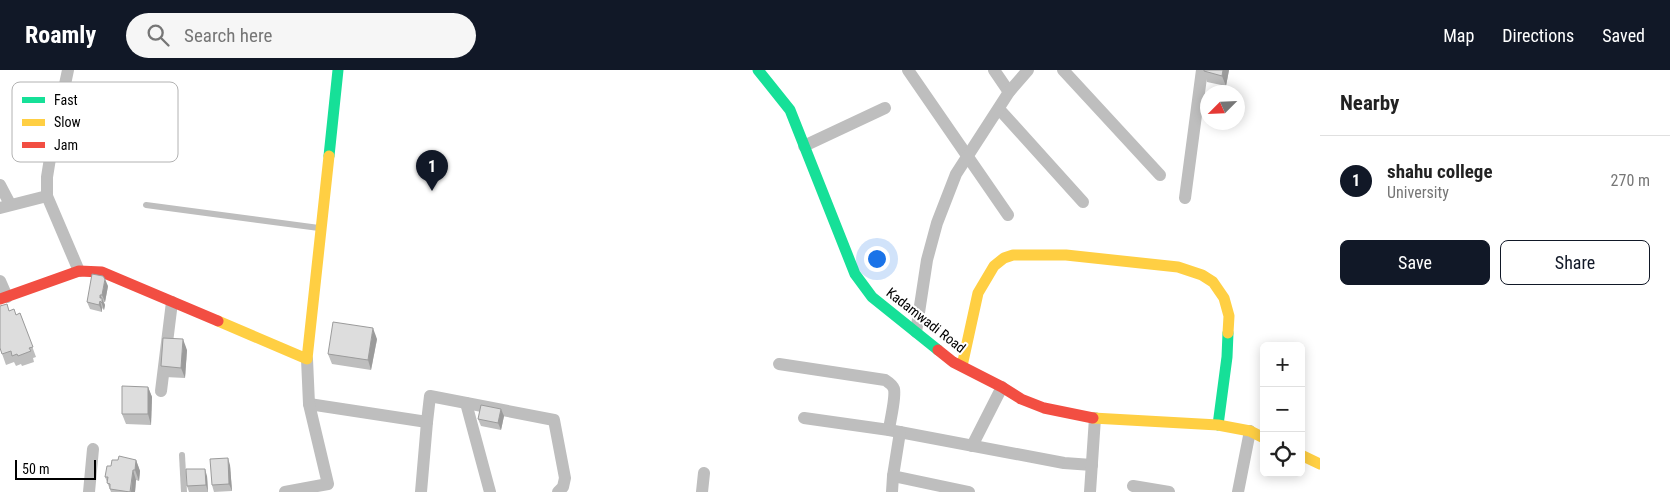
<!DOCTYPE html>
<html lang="en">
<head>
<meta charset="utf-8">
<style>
	:root { --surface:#fff; --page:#f6f6f6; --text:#222; --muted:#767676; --line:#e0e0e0; --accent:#111827 }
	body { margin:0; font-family:"Roboto Condensed",sans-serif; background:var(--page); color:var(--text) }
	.controls { position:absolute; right:15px; bottom:15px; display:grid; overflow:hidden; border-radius:8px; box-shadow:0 2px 12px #0003 }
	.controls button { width:45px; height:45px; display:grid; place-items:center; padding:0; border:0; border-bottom:1px solid var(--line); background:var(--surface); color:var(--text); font:25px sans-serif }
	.compass { position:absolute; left:1200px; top:15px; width:45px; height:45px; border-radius:50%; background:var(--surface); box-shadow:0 2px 12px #0003; rotate:246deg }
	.scale { position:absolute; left:15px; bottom:12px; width:81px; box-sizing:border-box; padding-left:5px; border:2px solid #000; border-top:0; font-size:14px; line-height:18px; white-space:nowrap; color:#000; -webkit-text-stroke:4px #fff; paint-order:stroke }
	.you { position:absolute; left:876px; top:188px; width:18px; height:18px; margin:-12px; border:4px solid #fff; border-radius:50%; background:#1a73e8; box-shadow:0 0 0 8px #1a73e833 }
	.badge { display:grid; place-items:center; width:32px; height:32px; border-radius:50%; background:var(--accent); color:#fff; font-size:16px; font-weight:700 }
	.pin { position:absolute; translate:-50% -41px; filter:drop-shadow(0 1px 2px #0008) }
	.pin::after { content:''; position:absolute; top:26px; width:18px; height:15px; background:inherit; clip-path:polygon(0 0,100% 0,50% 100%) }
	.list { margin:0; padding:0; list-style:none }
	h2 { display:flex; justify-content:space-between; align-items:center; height:65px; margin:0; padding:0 20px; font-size:21px }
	h2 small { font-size:16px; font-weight:400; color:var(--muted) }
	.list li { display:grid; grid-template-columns:32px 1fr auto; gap:15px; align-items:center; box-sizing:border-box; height:90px; padding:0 20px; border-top:1px solid var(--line) }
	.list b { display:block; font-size:19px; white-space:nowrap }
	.list p { margin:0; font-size:16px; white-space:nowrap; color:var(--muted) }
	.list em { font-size:16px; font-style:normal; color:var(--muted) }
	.actions { display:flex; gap:10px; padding:15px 20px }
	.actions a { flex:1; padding:11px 0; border:1px solid var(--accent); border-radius:8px; text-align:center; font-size:18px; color:var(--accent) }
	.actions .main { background:var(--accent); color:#fff }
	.icon { flex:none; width:28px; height:28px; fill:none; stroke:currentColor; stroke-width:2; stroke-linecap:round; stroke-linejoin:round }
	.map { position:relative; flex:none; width:1320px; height:422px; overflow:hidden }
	header { display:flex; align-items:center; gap:30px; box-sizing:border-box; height:70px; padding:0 25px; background:var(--accent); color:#fff }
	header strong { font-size:24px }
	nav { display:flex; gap:28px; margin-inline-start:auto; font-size:18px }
	.search { width:350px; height:45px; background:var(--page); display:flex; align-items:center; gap:12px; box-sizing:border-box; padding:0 18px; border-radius:28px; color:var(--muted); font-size:19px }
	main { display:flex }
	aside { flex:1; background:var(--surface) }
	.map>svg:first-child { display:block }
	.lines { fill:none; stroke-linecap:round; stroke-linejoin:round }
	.lane { stroke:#bebebe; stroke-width:6 }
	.street { stroke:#bebebe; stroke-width:12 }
	.fast { stroke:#16e098; stroke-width:11 }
	.slow { stroke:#ffcf43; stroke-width:11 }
	.jam { stroke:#f24e42; stroke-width:11 }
	.wall { fill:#bebebe }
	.shaded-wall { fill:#9b9b9b }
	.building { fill:#ddd; stroke:#9b9b9b }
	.labels { text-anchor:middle; stroke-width:4; stroke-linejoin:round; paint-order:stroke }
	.street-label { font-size:14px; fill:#000; stroke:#fff }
	.key { fill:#fff; stroke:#b2b2b2; stroke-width:1 }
	.key-label { font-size:14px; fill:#000 }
</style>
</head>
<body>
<header>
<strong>Roamly</strong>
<div class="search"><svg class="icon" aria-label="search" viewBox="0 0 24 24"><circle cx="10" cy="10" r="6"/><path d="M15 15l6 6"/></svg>Search here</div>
<nav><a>Map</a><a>Directions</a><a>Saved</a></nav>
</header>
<main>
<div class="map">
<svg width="1320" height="422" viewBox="0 0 1320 422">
	<rect width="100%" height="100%" fill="#fff"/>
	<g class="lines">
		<!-- lane -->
		<g class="lane">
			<polyline points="146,135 319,158"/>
			<polyline points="182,385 184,422"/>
		</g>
		<!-- street -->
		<g class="street">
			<polyline points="68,0 52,76 47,107 47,126 79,201"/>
			<polyline points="908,0 1008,145"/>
			<polyline points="994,0 1009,22"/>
			<polyline points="1063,0 1160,105"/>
			<polyline points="999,39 1083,132"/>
			<polyline points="804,76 885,38"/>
			<polyline points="0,115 10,134"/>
			<polyline points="1185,128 1202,0"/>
			<polyline points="0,138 47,126"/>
			<polyline points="0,211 7,227"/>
			<polyline points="916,262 927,190 937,153 956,104 1009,22 1028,0"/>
			<path d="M779,294l106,16c3,2 7,4 9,9 2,9 -4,31 -5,41"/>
			<polyline points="161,321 172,232"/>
			<polyline points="466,333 490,422"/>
			<polyline points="309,334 427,352 430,326 554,350 565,408 563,417 558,422"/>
			<polyline points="804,348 889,360 1064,393 1092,395"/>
			<polyline points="972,376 1002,317"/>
			<polyline points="893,406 900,362"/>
			<polyline points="1133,416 1169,422"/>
			<polyline points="89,422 93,379"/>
			<polyline points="285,422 328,414 309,334 307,289"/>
			<polyline points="421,422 427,352"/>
			<polyline points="702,422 704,403"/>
			<polyline points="892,422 893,406 969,422"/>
			<polyline points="1090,422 1095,348"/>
			<polyline points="1238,422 1250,361"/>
		</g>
		<!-- fast -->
		<g class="fast">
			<polyline points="758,0 790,40 855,204 872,227 938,280"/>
			<polyline points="329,86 338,0"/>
			<polyline points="1218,355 1227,287 1228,263"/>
		</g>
		<!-- slow -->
		<g class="slow">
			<polyline points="218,251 307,289 329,86"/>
			<polyline points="962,296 978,223 994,196 1004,188 1013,185 1066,185 1178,197 1202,205 1213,212 1224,228 1229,246 1228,263"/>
			<polyline points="1093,348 1218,355 1250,361 1264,368"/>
			<polyline points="1301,385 1320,394"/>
		</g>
		<!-- jam -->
		<g class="jam">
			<polyline points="0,229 79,201 102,202 218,251"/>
			<polyline points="938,280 953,292 1002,317 1021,329 1044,338 1093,348"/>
		</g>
	</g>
	<!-- wall -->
	<g class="wall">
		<polygon points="1204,0 1229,0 1226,16 1207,12 1204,1"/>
		<polygon points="108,216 105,232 104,232 105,235 104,240 102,238 102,242 90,239 87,232"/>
		<polygon points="9,241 16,245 20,243 36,287 33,288 34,292 22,296 21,294 16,296 14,292 6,295 0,278"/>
		<polygon points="377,269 371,300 332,294 328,284"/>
		<polygon points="187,280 185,308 165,307 161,296"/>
		<polygon points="148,317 152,327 151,355 126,354 122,344"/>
		<polygon points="501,339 504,346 501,360 481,356 478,349"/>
		<polygon points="136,390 140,401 139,411 136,410 135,422 111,422 105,407 111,396"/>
		<polygon points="230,395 232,421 214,422 212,415"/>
		<polygon points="207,406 208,422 189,422 187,416"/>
	</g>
	<!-- shaded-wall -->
	<g class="shaded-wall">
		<polygon points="1223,0 1229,0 1226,16 1222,6"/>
		<polygon points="105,209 108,216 105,232 102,225"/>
		<polygon points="100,225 105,235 104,240 100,228"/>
		<polygon points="100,231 102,238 102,242 99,235"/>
		<polygon points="373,258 377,269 371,300 368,290"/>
		<polygon points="183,269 187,280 185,308 181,298"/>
		<polygon points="148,317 152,327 151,355 148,344"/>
		<polygon points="501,339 504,346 501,360 498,353"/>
		<polygon points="228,388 230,395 232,421 229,414"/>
		<polygon points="136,390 140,401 139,411 135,400"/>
		<polygon points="205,399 207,406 208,422 206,415"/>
		<polygon points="133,400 136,410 135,422 131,422"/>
	</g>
	<!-- building -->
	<g class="building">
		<polygon points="1204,0 1223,0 1222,6 1204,1"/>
		<polygon points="92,204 103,206 105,209 102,225 100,225 100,228 102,228 102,233 100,231 99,235 87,232"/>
		<polygon points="7,234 9,241 14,239 16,245 20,243 33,277 29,278 31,281 18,286 17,284 12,286 11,281 2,284 0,278 0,236"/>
		<polygon points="333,252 373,258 368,290 328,284"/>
		<polygon points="163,268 183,269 181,298 161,296"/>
		<polygon points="122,316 148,317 148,344 122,344"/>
		<polygon points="481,335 501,339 498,353 478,349"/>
		<polygon points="119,386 136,390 135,400 133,400 130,422 110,419 110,414 107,413 108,407 105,407 107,396 111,396 112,390 118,390"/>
		<polygon points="228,388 229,414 212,415 210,389"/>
		<polygon points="186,399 205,399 206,415 187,416"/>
	</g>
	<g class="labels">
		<!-- street labels -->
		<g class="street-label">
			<text transform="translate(926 250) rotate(38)" y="5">Kadamwadi Road</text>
		</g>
	</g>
	<!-- legend -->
	<rect x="12" y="12" width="166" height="80" rx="8" class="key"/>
	<rect x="22" y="27" width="23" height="6" fill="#16e098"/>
	<rect x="22" y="49" width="23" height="7" fill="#ffcf43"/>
	<rect x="22" y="72" width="23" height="6" fill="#f24e42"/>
	<g class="key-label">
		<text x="54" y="35">Fast</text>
		<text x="54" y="57">Slow</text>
		<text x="54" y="80">Jam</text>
	</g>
</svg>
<div class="controls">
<button>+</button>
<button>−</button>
<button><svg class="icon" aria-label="locate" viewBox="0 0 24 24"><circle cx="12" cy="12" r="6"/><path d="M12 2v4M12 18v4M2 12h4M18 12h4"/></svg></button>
</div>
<svg class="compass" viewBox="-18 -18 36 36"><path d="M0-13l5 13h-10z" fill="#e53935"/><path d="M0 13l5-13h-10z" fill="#767676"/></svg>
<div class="scale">50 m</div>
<div class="you"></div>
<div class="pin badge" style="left:432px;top:121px">1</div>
</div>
<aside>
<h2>Nearby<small></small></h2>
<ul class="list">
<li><span class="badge">1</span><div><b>shahu college</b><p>University</p></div><em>270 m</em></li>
</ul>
<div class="actions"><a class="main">Save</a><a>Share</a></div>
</aside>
</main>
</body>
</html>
